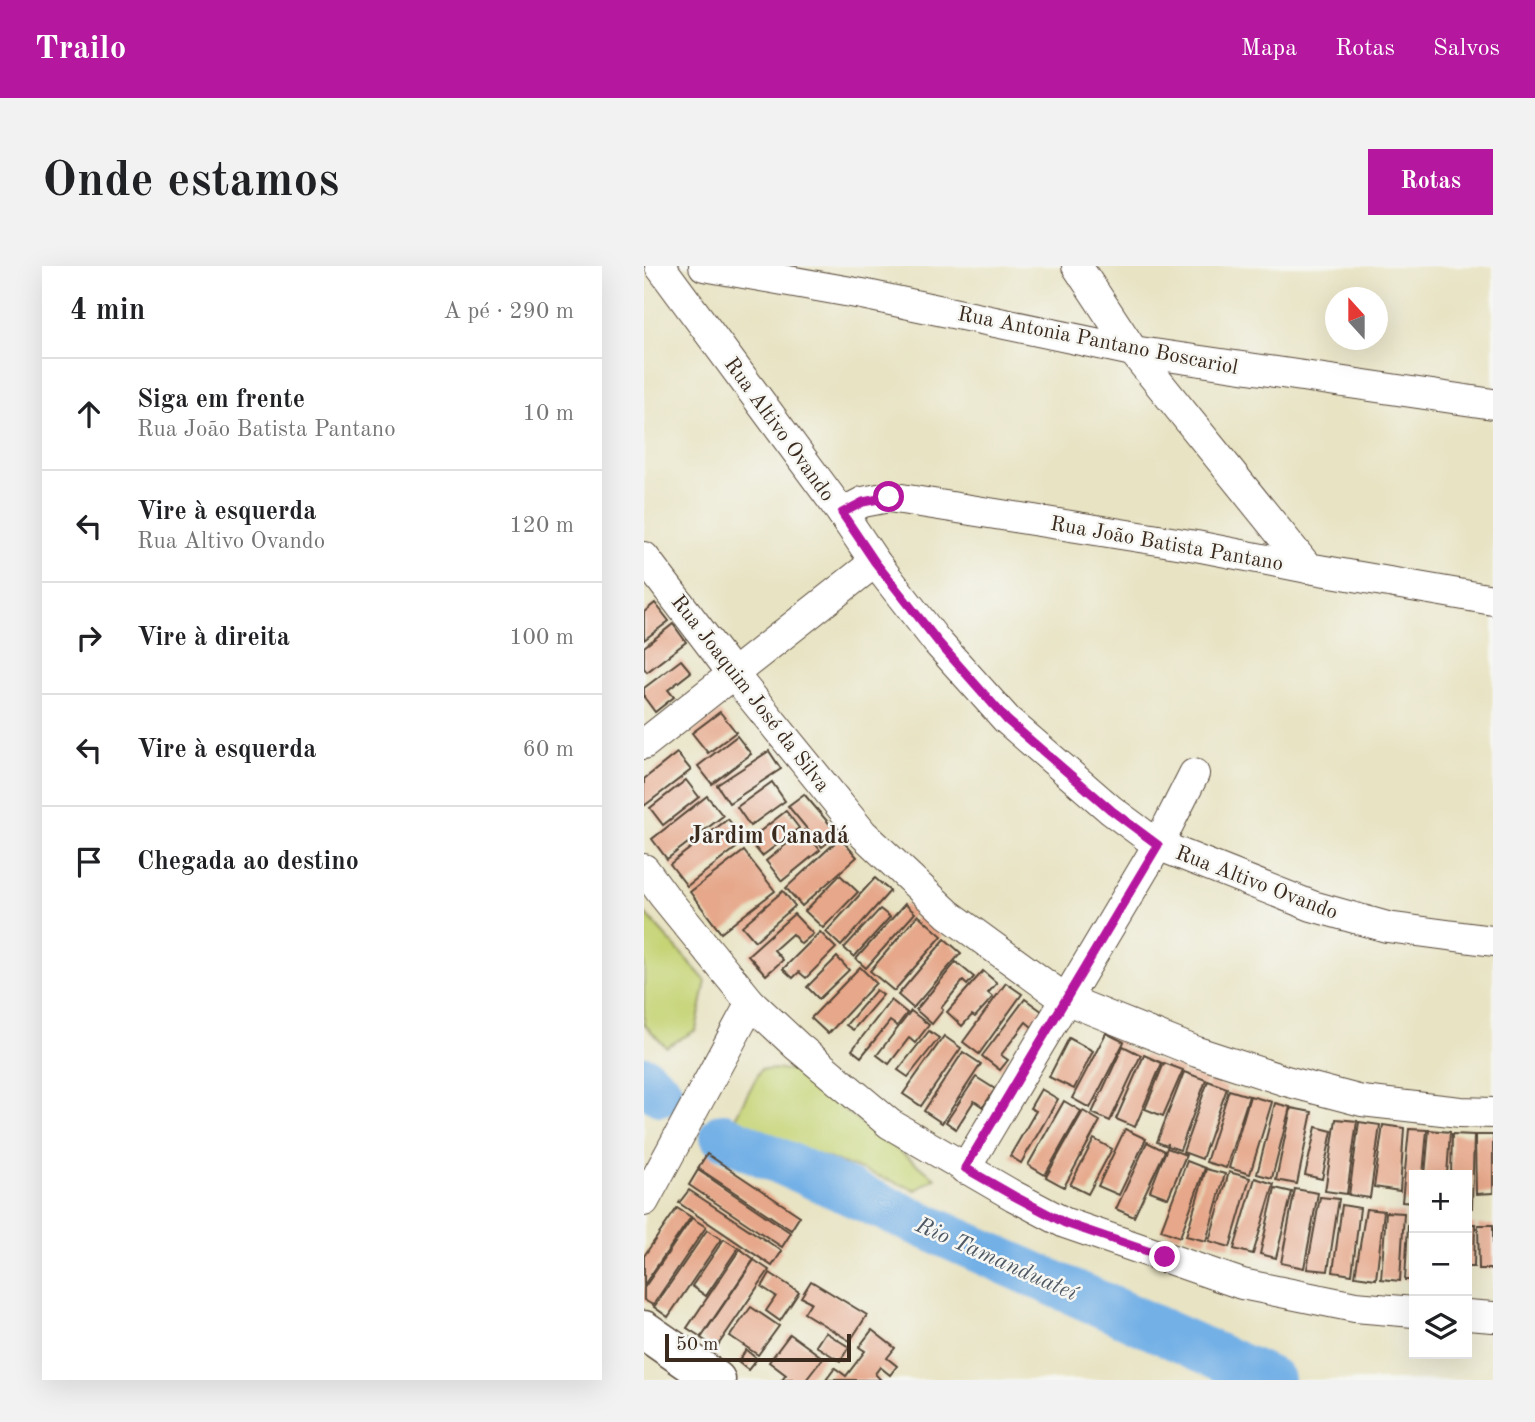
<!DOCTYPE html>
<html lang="pt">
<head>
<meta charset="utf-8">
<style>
	:root { --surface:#fff; --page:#f2f2f2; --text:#202124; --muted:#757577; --line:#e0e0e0; --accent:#b5179e }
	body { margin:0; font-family:"Old Standard TT",serif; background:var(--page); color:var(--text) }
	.controls { position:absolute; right:21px; bottom:21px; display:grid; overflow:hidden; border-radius:0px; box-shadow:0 7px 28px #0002 }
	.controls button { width:63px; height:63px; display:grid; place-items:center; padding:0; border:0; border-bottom:2px solid var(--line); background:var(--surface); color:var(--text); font:35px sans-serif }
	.compass { position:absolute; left:681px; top:21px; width:63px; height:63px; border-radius:50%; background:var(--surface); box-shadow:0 7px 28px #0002; rotate:339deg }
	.scale { position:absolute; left:21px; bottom:18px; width:186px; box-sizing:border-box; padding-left:7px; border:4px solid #3b2a1e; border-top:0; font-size:19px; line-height:24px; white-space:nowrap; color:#3b2a1e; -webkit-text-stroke:5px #f6f6f2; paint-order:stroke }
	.stop { position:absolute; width:21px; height:21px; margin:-16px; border:5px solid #b5179e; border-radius:50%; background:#fff }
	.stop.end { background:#b5179e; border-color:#fff; box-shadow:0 2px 7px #0008 }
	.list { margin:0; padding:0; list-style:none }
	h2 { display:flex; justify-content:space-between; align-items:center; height:91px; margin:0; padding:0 28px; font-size:30px }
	h2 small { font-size:23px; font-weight:400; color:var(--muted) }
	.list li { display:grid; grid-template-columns:46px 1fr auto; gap:21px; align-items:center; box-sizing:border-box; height:112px; padding:0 28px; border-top:2px solid var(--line) }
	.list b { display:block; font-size:26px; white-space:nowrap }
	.list p { margin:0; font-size:23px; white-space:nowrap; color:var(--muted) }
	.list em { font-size:23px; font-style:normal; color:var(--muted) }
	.icon { flex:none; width:38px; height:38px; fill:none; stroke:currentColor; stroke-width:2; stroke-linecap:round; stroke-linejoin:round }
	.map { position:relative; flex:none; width:849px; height:1114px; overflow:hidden; border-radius:0px }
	header { display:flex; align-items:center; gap:42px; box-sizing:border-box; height:98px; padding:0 35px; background:var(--accent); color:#fff }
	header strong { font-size:33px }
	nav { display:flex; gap:38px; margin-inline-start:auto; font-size:24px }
	.intro { display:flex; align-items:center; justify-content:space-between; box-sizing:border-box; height:168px; padding:0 42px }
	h1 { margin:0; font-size:49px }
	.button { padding:18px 32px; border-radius:0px; background:var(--accent); color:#fff; font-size:24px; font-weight:700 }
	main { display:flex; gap:42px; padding:0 42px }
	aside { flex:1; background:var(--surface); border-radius:0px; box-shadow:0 7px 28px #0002 }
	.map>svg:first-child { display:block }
	.green { fill:#c6d476; stroke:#807f4a; stroke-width:2 }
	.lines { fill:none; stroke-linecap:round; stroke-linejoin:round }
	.river { stroke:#73b0e6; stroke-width:46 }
	.building { fill:#e6a78a }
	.street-casing { stroke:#554637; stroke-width:32 }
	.primary-casing { stroke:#554637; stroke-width:41 }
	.street { stroke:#fff; stroke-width:30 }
	.primary { stroke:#fff; stroke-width:38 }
	.route { stroke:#b5179e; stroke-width:9 }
	.labels { text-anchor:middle; stroke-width:5; stroke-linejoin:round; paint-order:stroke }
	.street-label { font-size:21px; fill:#3b2a1e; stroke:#f6f6f2 }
	.water-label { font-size:23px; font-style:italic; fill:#4f5964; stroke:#f6f6f2 }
	.quarter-label { font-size:24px; font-weight:bold; fill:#3b2a1e; stroke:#f6f6f2 }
</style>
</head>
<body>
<header>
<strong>Trailo</strong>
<nav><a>Mapa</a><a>Rotas</a><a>Salvos</a></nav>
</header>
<div class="intro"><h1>Onde estamos</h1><a class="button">Rotas</a></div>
<main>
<aside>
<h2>4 min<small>A pé · 290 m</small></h2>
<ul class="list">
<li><svg class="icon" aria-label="ahead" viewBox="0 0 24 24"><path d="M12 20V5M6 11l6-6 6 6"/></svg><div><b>Siga em frente</b><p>Rua João Batista Pantano</p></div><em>10 m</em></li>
<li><svg class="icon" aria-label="left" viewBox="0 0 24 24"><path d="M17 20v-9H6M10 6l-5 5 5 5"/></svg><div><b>Vire à esquerda</b><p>Rua Altivo Ovando</p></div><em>120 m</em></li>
<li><svg class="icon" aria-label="right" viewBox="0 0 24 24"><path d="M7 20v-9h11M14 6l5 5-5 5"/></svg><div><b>Vire à direita</b></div><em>100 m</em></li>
<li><svg class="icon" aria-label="left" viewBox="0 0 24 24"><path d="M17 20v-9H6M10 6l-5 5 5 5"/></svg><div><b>Vire à esquerda</b></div><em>60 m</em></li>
<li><svg class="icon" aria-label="arrive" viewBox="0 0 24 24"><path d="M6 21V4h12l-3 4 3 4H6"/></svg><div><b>Chegada ao destino</b></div></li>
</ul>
</aside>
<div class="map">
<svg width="849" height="1114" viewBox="0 0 849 1114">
	<rect width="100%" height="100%" fill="#f6f6f2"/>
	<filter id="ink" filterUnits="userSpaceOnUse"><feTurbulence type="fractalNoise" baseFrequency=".0143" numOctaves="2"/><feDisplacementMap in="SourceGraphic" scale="14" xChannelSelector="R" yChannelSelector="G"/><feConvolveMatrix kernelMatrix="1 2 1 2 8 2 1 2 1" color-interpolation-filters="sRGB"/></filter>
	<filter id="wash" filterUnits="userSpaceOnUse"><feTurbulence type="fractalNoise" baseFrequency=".00686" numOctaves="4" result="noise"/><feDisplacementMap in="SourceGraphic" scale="28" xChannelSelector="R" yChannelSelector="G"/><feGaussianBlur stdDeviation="1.57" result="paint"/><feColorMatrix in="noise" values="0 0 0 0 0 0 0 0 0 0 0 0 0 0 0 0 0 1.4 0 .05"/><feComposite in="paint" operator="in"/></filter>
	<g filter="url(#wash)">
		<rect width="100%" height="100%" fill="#e8e3c3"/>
		<!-- green -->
		<g class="green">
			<polygon points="0,646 62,715 52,764 22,781 0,758"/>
			<polygon points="117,803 147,804 291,912 272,924 88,857"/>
		</g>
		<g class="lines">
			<!-- river -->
			<g class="river">
				<polyline points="0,813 16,827"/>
				<polyline points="79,870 627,1114"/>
			</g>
		</g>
		<g id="blocks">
			<!-- building -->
			<g class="building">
				<polygon points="11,337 25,355 0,374 0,346"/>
				<polygon points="29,358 42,376 3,406 0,402 0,381"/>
				<polygon points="37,394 47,406 24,424 30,431 11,446 0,431 0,422"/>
				<polygon points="76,446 92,466 64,487 48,467"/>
				<polygon points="93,470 107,488 68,518 54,500"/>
				<polygon points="125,485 137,503 85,537 73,519"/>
				<polygon points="33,487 47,504 0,540 0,513"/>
				<polygon points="42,514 55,531 19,559 6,542"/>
				<polygon points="128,516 141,535 106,560 93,541"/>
				<polygon points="160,528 194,568 178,581 144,540"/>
				<polygon points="63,530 79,550 23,593 8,573"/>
				<polygon points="142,545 155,562 118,590 105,574"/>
				<polygon points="84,553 101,575 43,620 26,598"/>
				<polygon points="160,564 176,584 138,615 122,595"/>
				<polygon points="196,572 213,591 158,640 142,622"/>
				<polygon points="100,585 131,625 77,667 46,626"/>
				<polygon points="196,609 214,626 179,662 161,645"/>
				<polygon points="231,612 246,625 197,680 182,666"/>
				<polygon points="139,625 151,640 111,675 98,660"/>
				<polygon points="261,638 271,647 222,702 212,693"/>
				<polygon points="236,643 246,651 210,691 200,682"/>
				<polygon points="150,648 169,668 157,678 148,668 130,684 139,694 122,709 104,689"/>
				<polygon points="274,649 298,670 250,725 226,705"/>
				<polygon points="176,666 192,682 162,712 155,706 149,712 139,703"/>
				<polygon points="301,673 317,687 269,742 254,729"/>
				<polygon points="193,691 205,704 175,733 163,721"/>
				<polygon points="312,696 330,711 323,719 319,715 297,742 299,744 288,758 272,744"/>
				<polygon points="216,701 232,717 184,768 167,752"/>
				<polygon points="339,705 353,717 344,727 349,731 331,751 328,749 318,760 303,746"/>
				<polygon points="362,717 378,728 335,788 319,776"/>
				<polygon points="232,724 239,729 209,764 202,759"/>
				<polygon points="381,733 399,746 388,761 382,756 357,789 364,794 356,804 338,790"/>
				<polygon points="247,734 263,747 253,760 246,755 217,791 208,784"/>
				<polygon points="267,745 285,759 271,777 265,772 245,798 233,789"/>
				<polygon points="285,765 295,772 264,811 254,804"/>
				<polygon points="462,767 480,776 446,842 428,832"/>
				<polygon points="300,770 317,782 277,840 259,828"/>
				<polygon points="425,772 449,785 430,823 405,811"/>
				<polygon points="479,780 497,789 466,855 448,847"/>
				<polygon points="319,786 337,798 298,857 280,845"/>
				<polygon points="500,789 518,797 491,861 472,853"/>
				<polygon points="520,797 539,804 519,850 501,843"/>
				<polygon points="540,806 562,814 536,884 524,880 524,877 523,880 513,876"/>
				<polygon points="332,811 351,823 339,841 330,835 312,863 302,856"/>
				<polygon points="564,815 583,822 558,893 539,886"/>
				<polygon points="397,823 414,833 377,897 366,890 392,845 386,842"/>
				<polygon points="585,824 605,830 582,902 562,896"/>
				<polygon points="606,830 628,836 606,908 585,902"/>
				<polygon points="420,835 437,845 401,909 384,899"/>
				<polygon points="631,837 646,841 628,912 613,908"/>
				<polygon points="647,842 668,846 653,918 632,914"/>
				<polygon points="439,845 456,855 420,921 402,911"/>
				<polygon points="692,853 713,855 703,928 681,925"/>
				<polygon points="715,856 736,859 726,932 705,929"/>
				<polygon points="739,859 760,862 756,925 730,921"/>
				<polygon points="672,861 688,865 678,913 661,909"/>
				<polygon points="481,863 502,873 475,929 454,920"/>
				<polygon points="765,863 783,864 779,909 770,909 770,937 758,936"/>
				<polygon points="785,864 806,866 803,909 781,909"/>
				<polygon points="808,868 830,869 828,942 823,942 823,909 807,909"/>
				<polygon points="831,869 849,869 849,927 832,928"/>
				<polygon points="450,873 468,883 444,928 426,919"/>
				<polygon points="503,876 521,885 490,951 472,943"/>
				<polygon points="523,882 542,889 524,932 506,925"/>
				<polygon points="63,888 156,950 147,964 54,902"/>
				<polygon points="543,895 561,902 536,971 517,964"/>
				<polygon points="562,903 581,908 562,975 542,970"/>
				<polygon points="54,904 147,967 138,981 45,919"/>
				<polygon points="585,906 606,912 586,981 565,975"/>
				<polygon points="611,912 630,918 609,988 590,983"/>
				<polygon points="631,922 648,926 632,992 616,988"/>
				<polygon points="651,923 674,927 660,1002 637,997"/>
				<polygon points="45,924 138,985 128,1000 35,937"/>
				<polygon points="676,931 695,933 684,1005 663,1003"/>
				<polygon points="698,939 716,942 708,1009 689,1006"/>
				<polygon points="33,942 47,951 0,1019 0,990"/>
				<polygon points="722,943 740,945 732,1013 711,1010"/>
				<polygon points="742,946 760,947 756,1015 737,1013"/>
				<polygon points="48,952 62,961 9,1039 0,1034 0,1022"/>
				<polygon points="823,958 831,958 830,1001 823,1001"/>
				<polygon points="764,959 770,960 770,1014 761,1014"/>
				<polygon points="834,959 849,959 849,1003 835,1003"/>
				<polygon points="63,964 77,973 24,1051 10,1041"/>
				<polygon points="80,973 94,982 62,1030 48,1020"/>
				<polygon points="96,983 110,993 57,1071 43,1062"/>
				<polygon points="110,994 125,1004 72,1082 57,1072"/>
				<polygon points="126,1007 155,1026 136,1055 122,1045 132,1030 118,1021"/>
				<polygon points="167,1015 223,1049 206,1075 160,1047 167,1036 157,1031"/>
				<polygon points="107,1041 135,1060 114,1089 86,1070"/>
				<polygon points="228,1064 251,1082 243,1092 253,1100 246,1109 236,1101 231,1108 237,1114 182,1114 191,1102 202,1110 221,1085 215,1081"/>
				<polygon points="181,1066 205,1081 196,1095 172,1080"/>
				<polygon points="146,1068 179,1092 162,1114 138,1114 142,1109 125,1096"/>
				<polygon points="102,1084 113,1093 104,1104 94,1096"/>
			</g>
		</g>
	</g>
	<g filter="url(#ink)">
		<use href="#blocks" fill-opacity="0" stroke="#554637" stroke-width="2"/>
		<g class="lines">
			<!-- street casing -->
			<g class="street-casing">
				<g id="street">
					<polyline points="16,0 198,247 231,296 294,377 363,454 467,544 514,579 668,640 743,661 849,675"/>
					<polyline points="60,0 218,28 489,85 849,138"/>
					<polyline points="433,0 489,85 664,302"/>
					<polyline points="198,247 219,236 245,231 552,280 664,302 849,334"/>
					<polyline points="0,291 89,408 219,568 304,648 421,733 553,786 642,815 718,835 816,846 849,847"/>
					<polyline points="0,478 231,296"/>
					<polyline points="0,603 20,630 107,737 153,780 246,858 370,930 421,957 598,1018 711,1041 770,1046"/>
					<polyline points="321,903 514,579 550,508"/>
					<polyline points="0,935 107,737"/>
					<polyline points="823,1049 849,1051"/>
				</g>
			</g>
			<!-- primary casing -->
			<g class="primary-casing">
				<polyline id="primary" points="0,1064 72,1114"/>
			</g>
			<!-- street -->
			<use href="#street" class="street"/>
			<!-- primary -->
			<use href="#primary" class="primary"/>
		</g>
	</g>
	<g class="lines" filter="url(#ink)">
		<!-- route -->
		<polyline class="route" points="245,231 219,236 198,247 231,296 295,377 363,454 467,544 514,579 321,902 370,930 421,957 521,991"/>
	</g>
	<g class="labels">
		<!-- street labels -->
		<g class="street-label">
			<text transform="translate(454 74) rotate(11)" y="7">Rua Antonia Pantano Boscariol</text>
			<text transform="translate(136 163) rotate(54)" y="7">Rua Altivo Ovando</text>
			<text transform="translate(523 277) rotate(10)" y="7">Rua João Batista Pantano</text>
			<text transform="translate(107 427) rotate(52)" y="7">Rua Joaquim José da Silva</text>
			<text transform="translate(613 616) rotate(21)" y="7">Rua Altivo Ovando</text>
		</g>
		<!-- water labels -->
		<g class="water-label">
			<text transform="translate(353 992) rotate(24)" y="8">Rio Tamanduateí</text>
		</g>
		<!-- quarter labels -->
		<g class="quarter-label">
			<text x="125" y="577">Jardim Canadá</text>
		</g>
	</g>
</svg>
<div class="controls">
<button>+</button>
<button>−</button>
<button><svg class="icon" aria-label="layers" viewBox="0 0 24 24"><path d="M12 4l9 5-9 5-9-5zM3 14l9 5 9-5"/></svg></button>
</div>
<svg class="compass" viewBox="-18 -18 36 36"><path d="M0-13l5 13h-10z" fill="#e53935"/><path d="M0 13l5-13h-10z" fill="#757577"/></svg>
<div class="scale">50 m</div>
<div class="stop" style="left:245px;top:231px"></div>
<div class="stop end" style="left:521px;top:991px"></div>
</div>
</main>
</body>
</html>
